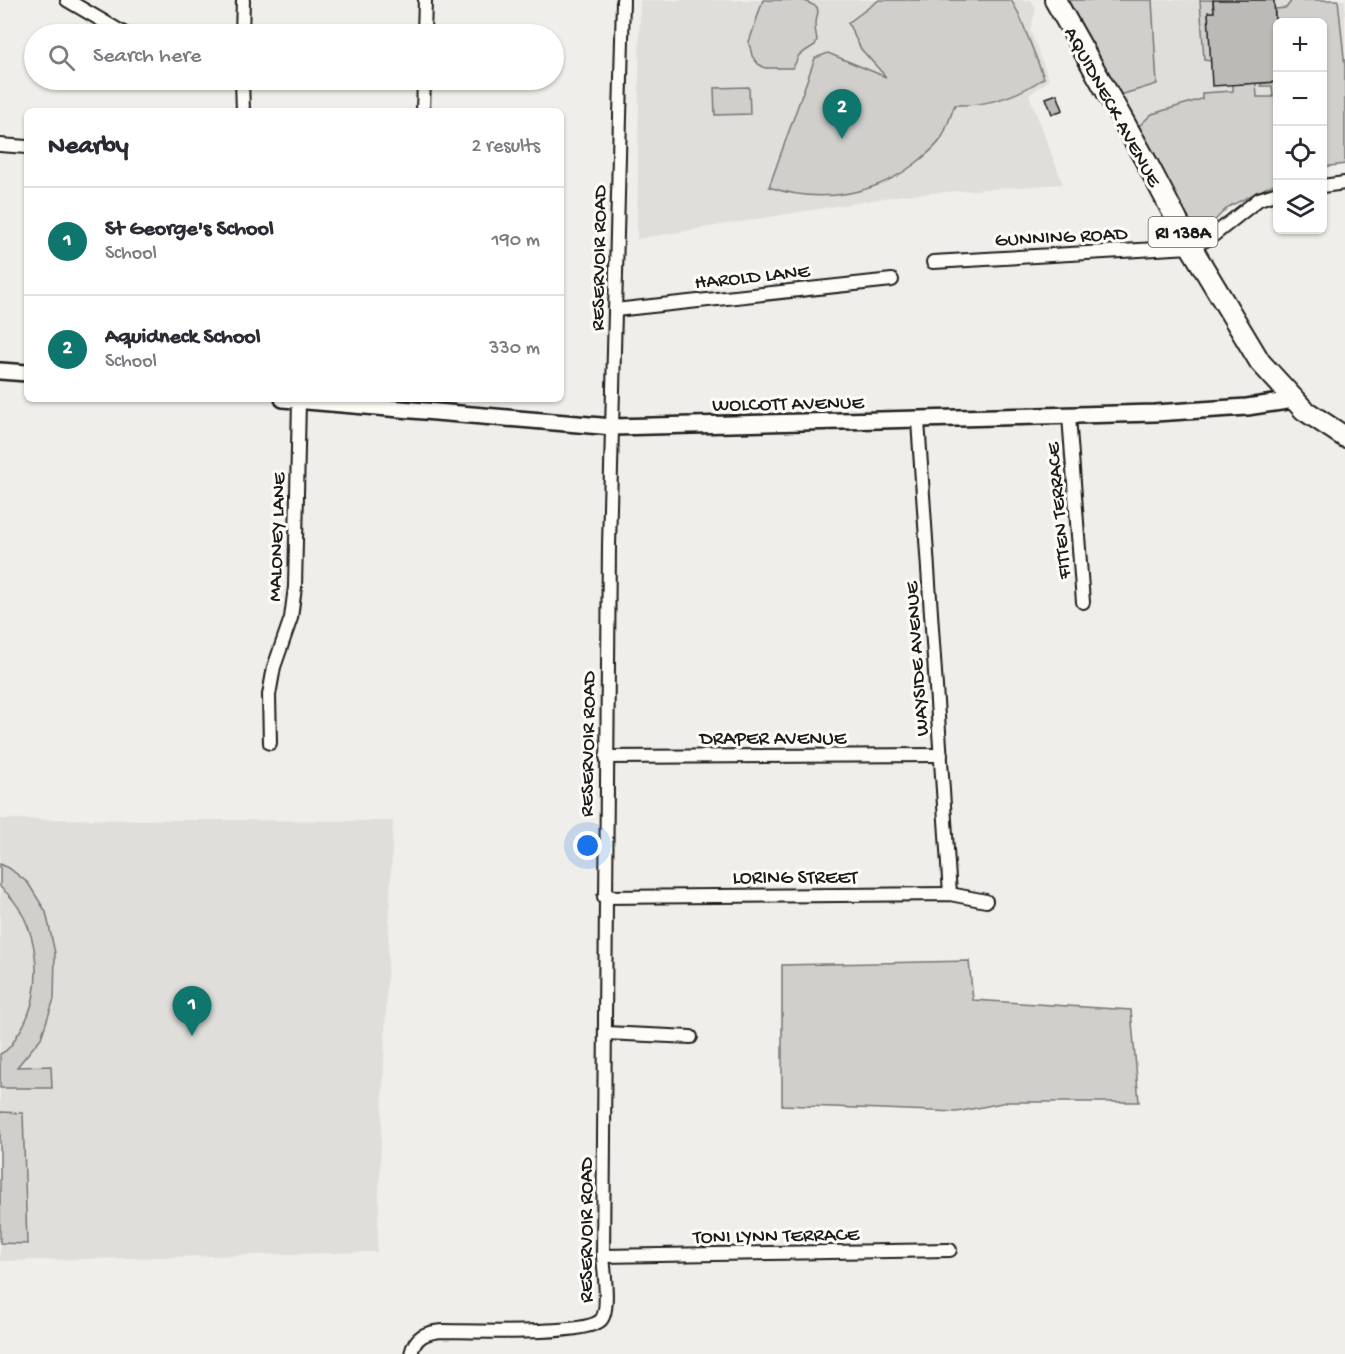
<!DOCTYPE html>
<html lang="en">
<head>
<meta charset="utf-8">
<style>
	:root { --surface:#fff; --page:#f7f7f7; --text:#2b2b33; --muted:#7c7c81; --line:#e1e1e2; --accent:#0f766e }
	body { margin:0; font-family:"Gochi Hand",sans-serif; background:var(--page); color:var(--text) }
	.controls { position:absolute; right:18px; top:18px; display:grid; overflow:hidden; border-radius:9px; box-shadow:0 2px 4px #0004 }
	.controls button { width:54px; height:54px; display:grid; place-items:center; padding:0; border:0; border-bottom:2px solid var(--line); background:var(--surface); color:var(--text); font:30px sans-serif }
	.you { position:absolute; left:588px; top:846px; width:21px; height:21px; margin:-15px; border:4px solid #fff; border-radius:50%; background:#1a73e8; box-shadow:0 0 0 9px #1a73e833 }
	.badge { display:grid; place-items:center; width:39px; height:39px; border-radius:50%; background:var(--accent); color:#fff; font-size:20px; font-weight:700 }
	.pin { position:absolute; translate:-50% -50px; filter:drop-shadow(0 2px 3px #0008) }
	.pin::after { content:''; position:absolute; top:32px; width:21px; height:18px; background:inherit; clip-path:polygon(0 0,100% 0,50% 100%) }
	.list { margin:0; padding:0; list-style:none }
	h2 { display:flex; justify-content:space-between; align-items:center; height:78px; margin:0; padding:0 24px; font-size:26px }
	h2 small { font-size:20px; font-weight:400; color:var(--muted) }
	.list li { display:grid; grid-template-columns:39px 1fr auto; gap:18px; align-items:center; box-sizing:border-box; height:108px; padding:0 24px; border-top:2px solid var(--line) }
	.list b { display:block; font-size:22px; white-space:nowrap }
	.list p { margin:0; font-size:20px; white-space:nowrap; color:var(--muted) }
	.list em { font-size:20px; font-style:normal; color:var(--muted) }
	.icon { flex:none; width:33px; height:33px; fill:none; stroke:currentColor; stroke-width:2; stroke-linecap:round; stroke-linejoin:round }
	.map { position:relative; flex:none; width:1345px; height:1354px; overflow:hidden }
	.search { position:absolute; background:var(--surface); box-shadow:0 2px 4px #0004; left:24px; top:24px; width:540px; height:66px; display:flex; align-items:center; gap:15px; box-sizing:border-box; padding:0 21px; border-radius:33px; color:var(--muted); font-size:22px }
	.panel { position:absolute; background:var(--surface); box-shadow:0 2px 4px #0004; left:24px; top:108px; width:540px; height:294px; border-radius:9px }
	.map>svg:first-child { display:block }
	.built { fill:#e0deda }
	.green { fill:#d0cfcc; stroke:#767674; stroke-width:1.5 }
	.building { fill:#bbbab6; stroke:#1c1c1c; stroke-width:1.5 }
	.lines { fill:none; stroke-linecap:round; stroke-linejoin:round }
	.minor-casing { stroke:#1c1c1c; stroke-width:16 }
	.tertiary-casing { stroke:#1c1c1c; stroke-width:20 }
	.primary-casing { stroke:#1c1c1c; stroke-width:24 }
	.minor { stroke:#fdfcf7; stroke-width:12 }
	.tertiary { stroke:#fdfcf7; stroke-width:15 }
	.primary { stroke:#fdfcf7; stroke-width:20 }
	.labels { text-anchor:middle; stroke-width:6; stroke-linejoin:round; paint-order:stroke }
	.shield { fill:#fdfcf7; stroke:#605f5e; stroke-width:1.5 }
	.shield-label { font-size:18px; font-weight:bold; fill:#1c1c1c }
	.street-label { font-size:20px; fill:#1c1c1c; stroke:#fdfcf7 }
</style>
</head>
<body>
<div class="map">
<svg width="1345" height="1354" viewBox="0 0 1345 1354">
	<rect width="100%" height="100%" fill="#f0eeea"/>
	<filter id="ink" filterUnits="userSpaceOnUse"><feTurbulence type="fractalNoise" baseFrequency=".0167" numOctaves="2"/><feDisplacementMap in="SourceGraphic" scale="12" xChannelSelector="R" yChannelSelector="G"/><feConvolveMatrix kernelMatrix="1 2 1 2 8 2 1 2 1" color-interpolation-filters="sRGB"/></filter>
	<g filter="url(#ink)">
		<!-- built -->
		<g class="built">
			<polygon points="640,0 1031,0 1036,9 1030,30 1049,80 1029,95 1063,184 903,195 637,239"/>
			<polygon points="1068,0 1345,0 1345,133 1322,22 1278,22 1277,140 1152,153"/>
			<polygon points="0,819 393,821 377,1252 0,1261"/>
		</g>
		<!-- green -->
		<g class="green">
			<polygon points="763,0 803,0 817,7 818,11 815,28 817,40 815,45 799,55 793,68 765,68 758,64 752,56 749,42"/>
			<path d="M879,0h132l8,14 25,64c-28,19 -56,28 -89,27 -5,11 -8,24 -14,34 -5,8 -13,14 -20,20 -43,36 -100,46 -152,28l46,-129 13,-5 58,24 -25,-28 -13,-26z"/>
			<polygon points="1068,0 1152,0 1157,84 1120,95"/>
			<polygon points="1200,0 1213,0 1213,7 1216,8 1211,61 1204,60"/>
			<polygon points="1292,0 1338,0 1345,67 1345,164 1323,167 1322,22 1278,22 1277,62 1275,9 1286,8"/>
			<polygon points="1277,82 1277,179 1274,184 1228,207 1205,230 1192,230 1138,127 1152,114 1202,99 1202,93 1233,91 1233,84 1256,83 1257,97 1273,97 1272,86 1261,86 1261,83"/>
			<polygon points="749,87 750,114 715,115 714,88"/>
			<path d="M0,864l9,4 19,15 18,29 9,41 -1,46 -13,39 -24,29 34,-1 1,22h-52v-34c9,-3 13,-12 18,-20 29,-41 23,-115 -18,-147z"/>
			<polygon points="969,961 973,1000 1131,1010 1139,1102 1007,1102 957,1112 782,1105 782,965"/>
			<polygon points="0,1112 23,1113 27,1244 0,1243"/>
		</g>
		<!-- building -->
		<g class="building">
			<polygon points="1213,0 1274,0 1278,82 1212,86 1208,12 1214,12"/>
			<polygon points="1057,94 1063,110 1052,114 1046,98"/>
		</g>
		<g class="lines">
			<!-- minor casing -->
			<g class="minor-casing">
				<g id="minor">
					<polyline points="67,0 125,34"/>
					<polyline points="242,34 243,0"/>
					<polyline points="424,34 425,0"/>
					<polyline points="242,80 243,111"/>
					<polyline points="423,111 424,80"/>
					<polyline points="0,145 27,147"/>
					<polyline points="1322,186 1345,183"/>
					<polyline points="933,262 1191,247 1210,238 1259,199 1278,193"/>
					<polyline points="615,310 892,280"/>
					<polyline points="1069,416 1083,602"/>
					<polyline points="918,421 950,894"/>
					<polyline points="270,743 269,695 274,667 291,618 295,587 299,401"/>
					<polyline points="606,757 941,755"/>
					<polyline points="604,897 950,894 986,901"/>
					<polyline points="605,1033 691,1037"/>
					<polyline points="603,1256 950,1250"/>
					<path d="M411,1354c4,-18 15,-22 32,-23 27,0 142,5 158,-11 9,-10 3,-50 2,-64l6,-710 14,-546"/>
				</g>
			</g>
			<!-- tertiary casing -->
			<g class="tertiary-casing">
				<g id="tertiary">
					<polyline points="0,371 27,373"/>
					<polyline points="283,399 613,427 1155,413 1247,407 1294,400"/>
				</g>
			</g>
			<!-- primary casing -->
			<g class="primary-casing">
				<polyline id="primary" points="1055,0 1147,163 1191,247 1260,362 1304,410 1345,437"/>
			</g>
			<!-- minor -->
			<use href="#minor" class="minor"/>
			<!-- tertiary -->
			<use href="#tertiary" class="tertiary"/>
			<!-- primary -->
			<use href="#primary" class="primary"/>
		</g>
	</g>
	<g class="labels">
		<!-- shield labels -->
		<rect class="shield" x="1148.5" y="217" width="69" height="30" rx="4.5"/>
		<g class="shield-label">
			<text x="1183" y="238">RI 138A</text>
		</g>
		<!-- street labels -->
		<g class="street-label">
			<text transform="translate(1114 106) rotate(61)" y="7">AQUIDNECK AVENUE</text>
			<text transform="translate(1061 235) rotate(-3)" y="7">GUNNING ROAD</text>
			<text transform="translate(597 258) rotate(-89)" y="7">RESERVOIR ROAD</text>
			<text transform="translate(752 275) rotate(-6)" y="7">HAROLD LANE</text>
			<text transform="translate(788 402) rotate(-1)" y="7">WOLCOTT AVENUE</text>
			<text transform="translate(1057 511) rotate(-95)" y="7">FITTEN TERRACE</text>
			<text transform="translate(275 537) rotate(-88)" y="7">MALONEY LANE</text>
			<text transform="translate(915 659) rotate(-94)" y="7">WAYSIDE AVENUE</text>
			<text x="773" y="744">DRAPER AVENUE</text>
			<text transform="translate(586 744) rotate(-89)" y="7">RESERVOIR ROAD</text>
			<text x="795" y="883">LORING STREET</text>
			<text transform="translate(585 1230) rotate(-90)" y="7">RESERVOIR ROAD</text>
			<text transform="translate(776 1234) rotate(-1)" y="7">TONI LYNN TERRACE</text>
		</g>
	</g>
</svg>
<div class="controls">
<button>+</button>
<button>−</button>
<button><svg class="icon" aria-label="locate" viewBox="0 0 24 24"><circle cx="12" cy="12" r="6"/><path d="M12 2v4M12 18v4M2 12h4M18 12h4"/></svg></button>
<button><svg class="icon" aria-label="layers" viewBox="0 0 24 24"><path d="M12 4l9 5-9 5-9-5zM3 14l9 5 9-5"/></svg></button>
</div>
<div class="you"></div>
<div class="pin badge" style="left:192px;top:1036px">1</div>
<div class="pin badge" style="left:842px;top:139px">2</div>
<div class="search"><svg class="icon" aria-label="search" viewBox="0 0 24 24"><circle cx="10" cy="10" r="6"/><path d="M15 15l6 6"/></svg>Search here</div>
<section class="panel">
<h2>Nearby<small>2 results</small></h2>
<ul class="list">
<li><span class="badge">1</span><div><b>St George's School</b><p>School</p></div><em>190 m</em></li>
<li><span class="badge">2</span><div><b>Aquidneck School</b><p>School</p></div><em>330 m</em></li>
</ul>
</section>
</div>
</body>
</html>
